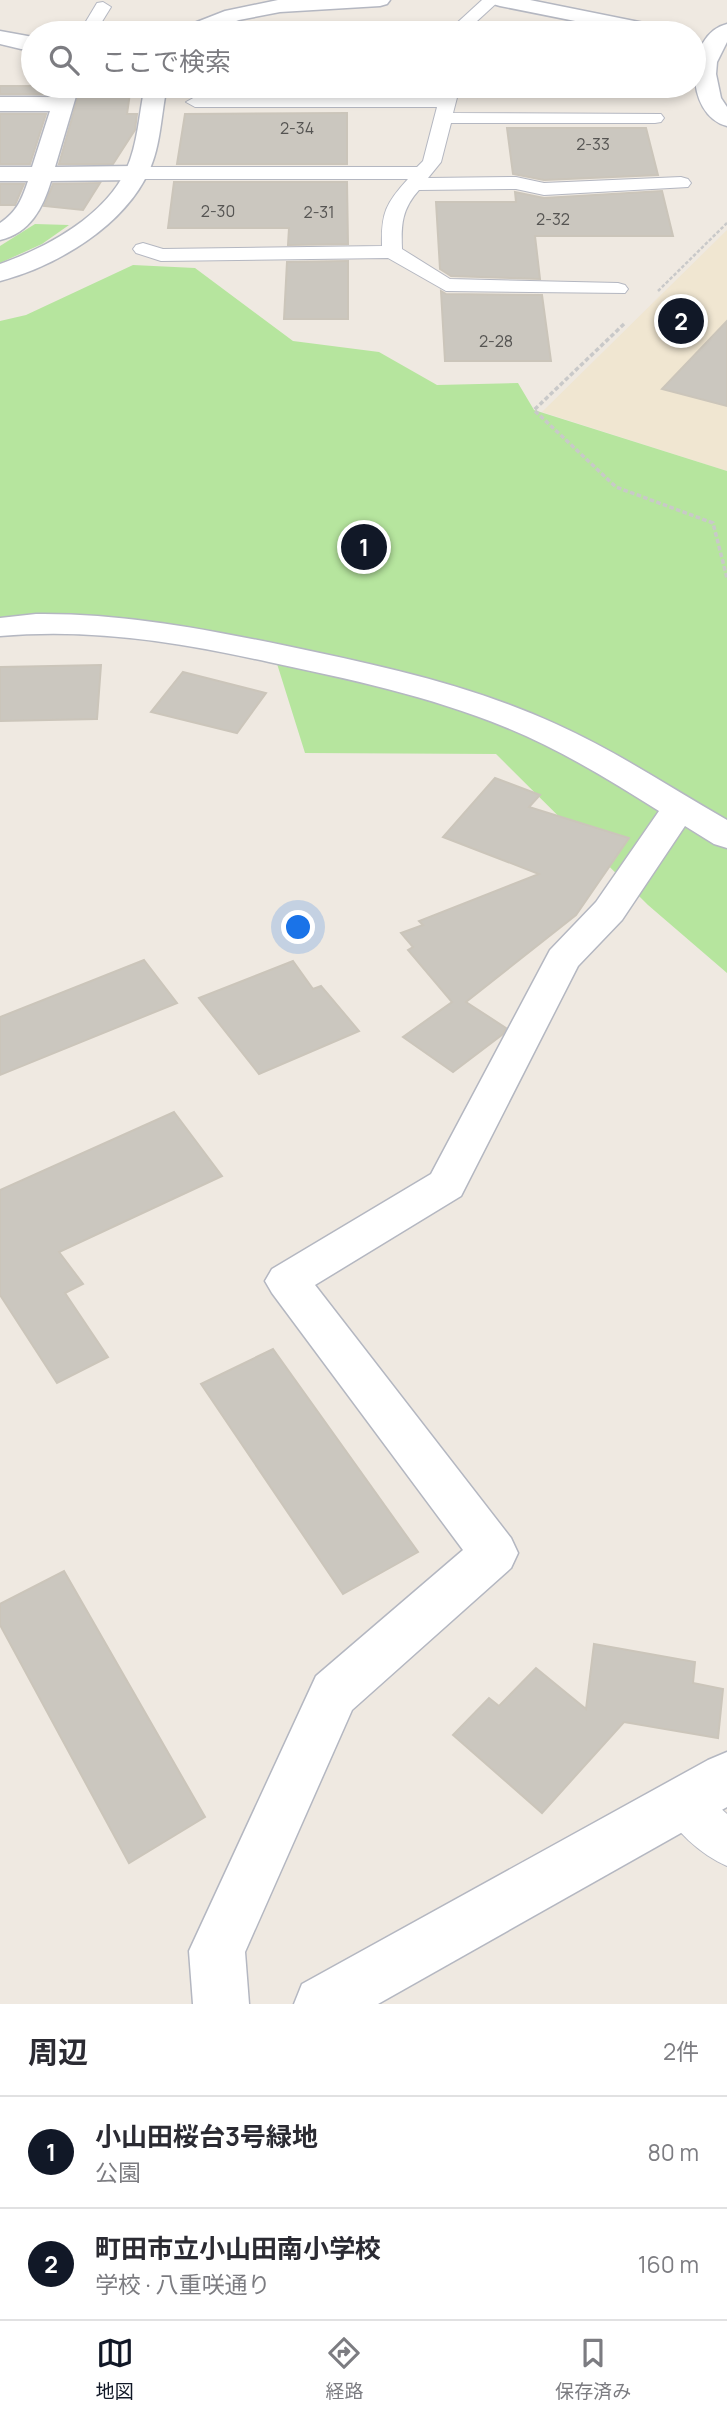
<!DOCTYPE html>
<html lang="ja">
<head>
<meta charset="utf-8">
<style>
	:root { --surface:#fff; --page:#f2f2f3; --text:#2b2b33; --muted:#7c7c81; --line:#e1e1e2; --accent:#111827 }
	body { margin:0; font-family:Manrope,"Noto Sans JP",sans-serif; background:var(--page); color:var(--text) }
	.you { position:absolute; left:299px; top:928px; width:24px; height:24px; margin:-18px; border:5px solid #fff; border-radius:50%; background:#1a73e8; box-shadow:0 0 0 10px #1a73e833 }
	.badge { display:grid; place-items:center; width:46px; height:46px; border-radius:50%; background:var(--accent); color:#fff; font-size:23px; font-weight:700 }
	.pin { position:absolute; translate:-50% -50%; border:4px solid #fff; box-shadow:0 2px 7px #0006 }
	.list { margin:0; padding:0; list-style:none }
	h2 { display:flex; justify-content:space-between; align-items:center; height:91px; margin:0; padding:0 28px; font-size:30px }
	h2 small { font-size:23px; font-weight:400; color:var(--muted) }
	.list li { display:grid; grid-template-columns:46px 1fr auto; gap:21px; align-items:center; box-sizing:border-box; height:112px; padding:0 28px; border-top:2px solid var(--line) }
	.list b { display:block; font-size:26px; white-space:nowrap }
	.list p { margin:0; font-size:23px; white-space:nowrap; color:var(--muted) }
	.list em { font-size:23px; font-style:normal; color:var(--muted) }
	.icon { flex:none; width:38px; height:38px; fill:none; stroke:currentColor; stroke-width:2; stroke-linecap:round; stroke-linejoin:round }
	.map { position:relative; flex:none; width:727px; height:2004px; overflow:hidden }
	.search { position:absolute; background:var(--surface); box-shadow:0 4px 10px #0003; left:21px; right:21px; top:21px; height:77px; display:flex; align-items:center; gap:18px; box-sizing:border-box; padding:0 24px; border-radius:38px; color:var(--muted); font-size:26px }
	.sheet { height:315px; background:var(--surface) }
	nav { display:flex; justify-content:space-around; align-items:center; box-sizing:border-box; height:98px; border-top:2px solid var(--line); background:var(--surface); font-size:19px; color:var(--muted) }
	nav a { display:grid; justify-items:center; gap:4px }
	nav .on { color:var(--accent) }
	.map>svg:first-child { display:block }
	.education { fill:#f0e6d1 }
	.green { fill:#b6e59e }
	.building { fill:#cbc7bf; stroke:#cbc5ba; stroke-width:2 }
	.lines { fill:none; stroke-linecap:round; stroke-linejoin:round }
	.lane-casing { stroke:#b4b7c1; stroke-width:2 }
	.street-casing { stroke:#b4b7c1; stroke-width:3 }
	.secondary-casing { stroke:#b4b7c1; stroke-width:3 }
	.path-far1 { stroke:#c9c9c9; stroke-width:2.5; stroke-dasharray:3.5 2; stroke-linecap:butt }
	.path { stroke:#c9c9c9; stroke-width:3.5; stroke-dasharray:4.5 2.5; stroke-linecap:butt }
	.lane { fill:#fff; fill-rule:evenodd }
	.street { fill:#fff; fill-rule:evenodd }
	.secondary { fill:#fff; fill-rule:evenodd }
	.labels { text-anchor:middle; stroke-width:5; stroke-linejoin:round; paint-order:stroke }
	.number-label { font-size:16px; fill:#555452 }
</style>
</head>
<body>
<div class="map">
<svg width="727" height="2004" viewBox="0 0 727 2004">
	<rect width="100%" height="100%" fill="#efe9e1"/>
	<!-- education -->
	<polygon class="education" points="727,230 727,471 542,412"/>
	<!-- green -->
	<g class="green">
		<polygon points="35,224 69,225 42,244 0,263 0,246"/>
		<polygon points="133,265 195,268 293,341 379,352 437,385 518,383 534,410 727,471 727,973 648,905 496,754 305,753 273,651 162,631 0,627 0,321 26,315"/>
	</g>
	<!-- building -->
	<g class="building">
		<polygon points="0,86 54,86 52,94 0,94"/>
		<polygon points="81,86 131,86 127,114 137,114 135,130 113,164 59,164"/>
		<polygon points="347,113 347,164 177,164 185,114"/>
		<polygon points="0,114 46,114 30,164 0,164"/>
		<polygon points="507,128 646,128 658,175 544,180 513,174"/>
		<polygon points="174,182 347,182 348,244 288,245 289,228 168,228"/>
		<polygon points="100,183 83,210 44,206 53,184"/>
		<polygon points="0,184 24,184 15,205 0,205"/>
		<polygon points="662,191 673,236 535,236 540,279 451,276 440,269 436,202 516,202 515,192 544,198"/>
		<polygon points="348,261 348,319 284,319 287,262"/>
		<polygon points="441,291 446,294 542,295 551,361 445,361"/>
		<polygon points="727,321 727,406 662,389"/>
		<polygon points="101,665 97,719 0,721 0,667"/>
		<polygon points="183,672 266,693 237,733 151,712"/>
		<polygon points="495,778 540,795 529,807 629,838 576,915 466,1002 506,1028 503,1034 453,1072 403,1037 452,1002 408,950 413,947 401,933 423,925 419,921 539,874 443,837"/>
		<polygon points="144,960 177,1003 0,1075 0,1017"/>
		<polygon points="293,961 313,989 321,986 359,1031 259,1074 199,998"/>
		<polygon points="174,1112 222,1176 59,1252 83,1284 65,1293 108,1357 57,1383 0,1295 0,1190"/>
		<polygon points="273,1349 418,1552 343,1594 201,1384"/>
		<polygon points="64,1571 205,1817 129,1863 0,1625 0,1604"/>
		<polygon points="594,1644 695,1662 693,1683 723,1689 718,1738 624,1722 542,1813 453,1735 489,1698 499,1706 536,1668 586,1709"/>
	</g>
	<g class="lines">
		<!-- lane casing -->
		<g class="lane-casing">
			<g id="lane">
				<polygon points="482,0 500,0 464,33 446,33"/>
				<polygon points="103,2 111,7 95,33 79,33 97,3"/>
				<path d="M442,86h18l-7,27 208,1 3,4 -3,4 -6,1h-204l-10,39 -13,16 88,-1 28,6 137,-6 7,2 3,4 -3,4 -144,8 -28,-6 -97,1c-17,19 -18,34 -17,59l48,30 168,4 7,2 3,4 -3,4 -179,-2 -58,-33 -227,3 -25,-8 -3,-4 3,-4 7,-2 20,6 219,-3c-1,-33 4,-43 26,-67h-272l-10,-6 10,-6h281l6,-6 14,-54h-242l-9,-5 9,-5h244z"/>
				<path d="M683,1782l15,6 29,26v52c-26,-11 -55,-37 -66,-63l7,-15z"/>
			</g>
		</g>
		<!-- street casing -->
		<g class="street-casing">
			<g id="street">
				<polygon points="0,31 33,37 33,49 21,49 0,44"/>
				<path d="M57,86h22l-24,81 81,-1 8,2 4,5 -4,5 -8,2 -85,1c-8,27 -21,52 -51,59v-17c17,-11 22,-24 28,-42h-28v-14h32l18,-56h-50v-14h54z"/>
				<path d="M36,614c86,-1 168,15 251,32 91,19 184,39 269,78 60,27 115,64 171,96v28l-13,-4 -29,-18 -63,94 -44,46 -117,230 -146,89 196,253 7,15 -7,15 -159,142 -107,242 4,52h-56l-4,-53 127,-275 147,-126 -191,-257 -7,-12 7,-12 159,-95 119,-224 46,-48 63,-91c-49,-31 -100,-62 -154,-84 -76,-31 -156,-48 -236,-65 -90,-20 -177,-34 -269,-26v-18z"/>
				<polygon points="727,1752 727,1807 378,2004 294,2004 302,1984 708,1760"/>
			</g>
		</g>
		<!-- secondary casing -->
		<g class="secondary-casing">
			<g id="secondary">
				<polygon points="278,0 390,0 387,4 380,6 280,12 239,20 203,33 176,33 179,29 225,11"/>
				<polygon points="490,0 530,0 664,27 671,29 674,33 635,33 500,6 493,4"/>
				<path d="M727,24v18l-10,20 -1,12 5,24 6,9v19c-43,-11 -42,-92 0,-102z"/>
				<path d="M145,86h22c-6,28 -6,59 -18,85 -25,55 -92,95 -149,110v-17c46,-16 105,-48 126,-94 12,-26 13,-57 19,-84z"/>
			</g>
		</g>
		<!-- path-far1 -->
		<polyline class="path-far1" points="658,291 727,223"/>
		<!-- path -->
		<polyline class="path" points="624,324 534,410 616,487 713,523 727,578"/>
		<!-- lane -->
		<use href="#lane" class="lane"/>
		<!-- street -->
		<use href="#street" class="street"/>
		<!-- secondary -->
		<use href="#secondary" class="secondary"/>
	</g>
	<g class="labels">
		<!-- number labels -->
		<g class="number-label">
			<text x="297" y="134">2-34</text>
			<text x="593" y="150">2-33</text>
			<text x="218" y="217">2-30</text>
			<text x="319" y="218">2-31</text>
			<text x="553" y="225">2-32</text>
			<text x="496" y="347">2-28</text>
		</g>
	</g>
</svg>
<div class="you"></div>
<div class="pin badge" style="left:364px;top:547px">1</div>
<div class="pin badge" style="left:681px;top:321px">2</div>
<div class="search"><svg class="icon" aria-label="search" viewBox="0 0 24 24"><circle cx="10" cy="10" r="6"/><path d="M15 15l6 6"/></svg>ここで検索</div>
</div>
<section class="sheet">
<h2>周辺<small>2件</small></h2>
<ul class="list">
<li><span class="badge">1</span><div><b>小山田桜台3号緑地</b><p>公園</p></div><em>80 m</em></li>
<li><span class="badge">2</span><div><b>町田市立小山田南小学校</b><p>学校 · 八重咲通り</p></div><em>160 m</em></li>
</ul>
</section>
<nav>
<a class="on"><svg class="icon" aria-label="map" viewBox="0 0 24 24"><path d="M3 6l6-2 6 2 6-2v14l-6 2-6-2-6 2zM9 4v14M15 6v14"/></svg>地図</a>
<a><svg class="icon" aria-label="directions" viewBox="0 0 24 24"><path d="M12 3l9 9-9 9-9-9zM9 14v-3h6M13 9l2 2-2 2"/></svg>経路</a>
<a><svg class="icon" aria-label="saved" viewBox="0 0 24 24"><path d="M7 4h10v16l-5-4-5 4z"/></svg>保存済み</a>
</nav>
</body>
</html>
